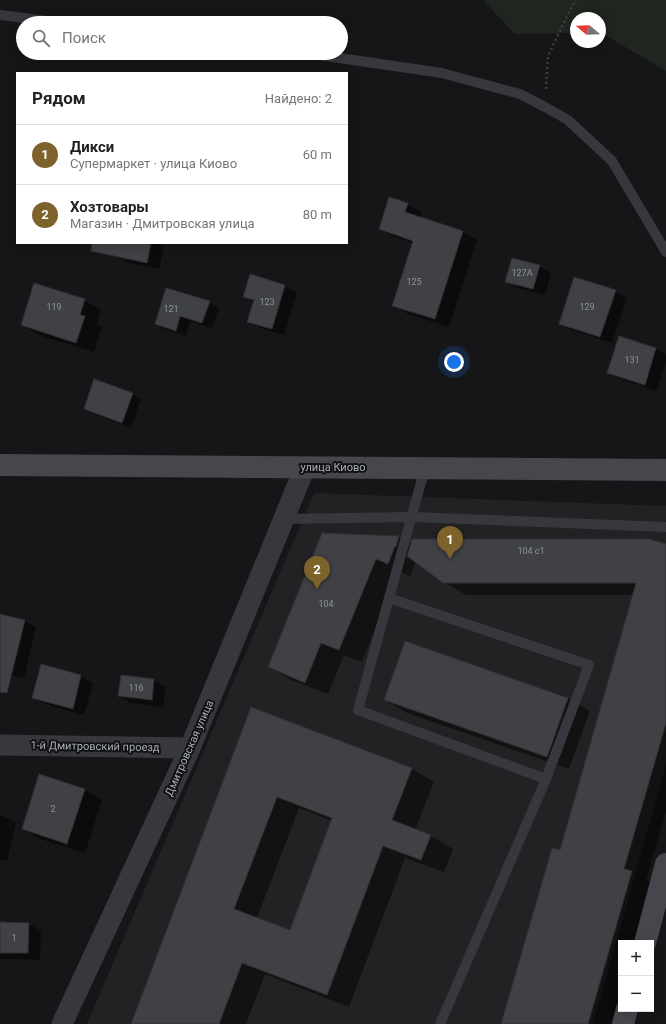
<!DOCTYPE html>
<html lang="ru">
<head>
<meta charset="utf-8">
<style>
	:root { --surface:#fff; --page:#f6f6f6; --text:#202124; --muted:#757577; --line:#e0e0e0; --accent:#7e622b }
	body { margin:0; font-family:Roboto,sans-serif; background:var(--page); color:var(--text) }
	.controls { position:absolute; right:12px; bottom:12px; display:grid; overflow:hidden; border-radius:0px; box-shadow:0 2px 10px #0003 }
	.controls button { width:36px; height:36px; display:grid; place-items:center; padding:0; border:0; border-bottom:1px solid var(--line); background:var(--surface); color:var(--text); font:20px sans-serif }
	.compass { position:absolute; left:570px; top:12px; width:36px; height:36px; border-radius:50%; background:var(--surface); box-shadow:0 2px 10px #0003; rotate:289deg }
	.you { position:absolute; left:454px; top:362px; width:14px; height:14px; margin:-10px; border:3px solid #fff; border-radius:50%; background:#1a73e8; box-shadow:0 0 0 6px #1a73e833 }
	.badge { display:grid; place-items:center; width:26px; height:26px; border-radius:50%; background:var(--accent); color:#fff; font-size:13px; font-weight:700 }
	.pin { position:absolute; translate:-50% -33px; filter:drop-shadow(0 1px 2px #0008) }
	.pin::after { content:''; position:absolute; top:21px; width:14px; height:12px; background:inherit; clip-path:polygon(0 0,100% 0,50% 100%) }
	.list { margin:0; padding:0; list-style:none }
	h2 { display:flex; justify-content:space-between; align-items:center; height:52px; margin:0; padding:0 16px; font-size:17px }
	h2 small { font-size:13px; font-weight:400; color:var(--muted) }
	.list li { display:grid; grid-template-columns:26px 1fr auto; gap:12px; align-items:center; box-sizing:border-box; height:60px; padding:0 16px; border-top:1px solid var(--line) }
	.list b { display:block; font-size:15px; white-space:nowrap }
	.list p { margin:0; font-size:13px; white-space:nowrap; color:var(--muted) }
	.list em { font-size:13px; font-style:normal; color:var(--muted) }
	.icon { flex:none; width:22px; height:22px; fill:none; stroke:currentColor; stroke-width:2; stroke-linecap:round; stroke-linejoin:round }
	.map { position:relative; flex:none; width:666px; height:1024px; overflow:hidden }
	.search { position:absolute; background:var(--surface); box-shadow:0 2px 10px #0003; left:16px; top:16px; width:332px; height:44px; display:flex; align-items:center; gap:10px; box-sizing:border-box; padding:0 14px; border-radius:22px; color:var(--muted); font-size:15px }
	.panel { position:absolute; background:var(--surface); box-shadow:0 2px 10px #0003; left:16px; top:72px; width:332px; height:172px; border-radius:0px }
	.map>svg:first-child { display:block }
	.built { fill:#222225 }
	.green { fill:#1e261f }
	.shadow { fill:#0007; fill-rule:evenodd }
	.building { fill:#404145; stroke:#303034; fill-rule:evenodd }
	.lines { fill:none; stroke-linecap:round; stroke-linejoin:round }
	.path { stroke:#3d3f44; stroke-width:2.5; stroke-dasharray:2 3; stroke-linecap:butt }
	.lane { stroke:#37383d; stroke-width:10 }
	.street { stroke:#37383d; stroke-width:21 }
	.secondary { stroke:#45474d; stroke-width:22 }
	.labels { text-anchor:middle; stroke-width:4; stroke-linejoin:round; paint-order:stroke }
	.number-label { font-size:9px; fill:#8e929b }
	.street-label { font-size:11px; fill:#a8adb8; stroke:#111113 }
</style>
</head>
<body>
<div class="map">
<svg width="666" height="1024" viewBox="0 0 666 1024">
	<rect width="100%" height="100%" fill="#161618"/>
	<!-- built -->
	<polygon class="built" points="314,493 666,506 666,765 593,1024 87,1024"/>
	<!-- green -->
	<polygon class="green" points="483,0 666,0 666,71 600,32 600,18 576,18 576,33 515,34"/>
	<!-- shadow -->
	<g class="shadow">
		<polygon points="407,204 421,212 420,218 463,232 477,240 449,327 408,314 394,306 413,243 394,237 380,229"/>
		<polygon points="117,243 157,243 164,247 159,269 126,262 114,255"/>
		<polygon points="539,266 551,273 545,295 518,288 506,281"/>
		<polygon points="250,275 285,286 297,293 284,335 260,328 248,321 254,302 244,296"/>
		<polygon points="615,291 627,298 612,343 572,330 560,323"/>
		<polygon points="84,300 101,310 97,324 102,327 94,352 39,335 22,325"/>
		<polygon points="209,302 219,308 212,328 190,321 186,336 166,330 156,324"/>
		<polygon points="620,337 656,349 666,355 666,361 657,391 620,379 608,372"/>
		<polygon points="132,394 141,399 131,428 94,414 85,409"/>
		<polygon points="322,534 399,537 412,544 666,545 666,812 646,880 654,885 637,943 621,943 621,998 614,1024 502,1024 560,852 634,595 466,595 444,582 416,561 410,576 398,571 362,662 344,655 328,694 291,680 269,667"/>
		<polygon points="0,617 24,621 36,627 24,678 0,673"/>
		<polygon points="41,666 81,676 93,683 84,715 45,704 33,697"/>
		<polygon points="154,680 166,687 163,707 131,703 119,696"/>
		<polygon points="568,698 590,711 569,769 407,713 385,700"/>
		<path d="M251,708l161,61 22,13 -19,48 16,6 22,13 -9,23 -39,-14 -56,149 -84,-33 -19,50h-114zM299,808l33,13 -42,110 -33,-13z"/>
		<polygon points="85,790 102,800 85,853 40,839 23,829"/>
		<polygon points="0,815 5,817 16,823 7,861 0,860"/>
		<polygon points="0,923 29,924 41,931 40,960 3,959 0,958"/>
	</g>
	<!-- building -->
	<g class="building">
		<polygon points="389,197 408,203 405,212 463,231 435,319 392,306 413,241 379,229"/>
		<polygon points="92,243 151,243 147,263 91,251"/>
		<polygon points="512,258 540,265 533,289 505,282"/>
		<polygon points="250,274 285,285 272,329 247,322 254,300 243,297"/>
		<polygon points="574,277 616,290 600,337 559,324"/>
		<polygon points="34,283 85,299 80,315 85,316 76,343 21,325"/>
		<polygon points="166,288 210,301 202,323 180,316 176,331 155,324"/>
		<polygon points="619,336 656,348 645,385 607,373"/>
		<polygon points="94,379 133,393 122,423 84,409"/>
		<polygon points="322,533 399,536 396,547 395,546 388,564 376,559 339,650 321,643 305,683 268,667"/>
		<polygon points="412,539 649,539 666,544 666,723 624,869 632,871 588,1024 501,1024 552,848 560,850 636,583 443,583 407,556"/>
		<polygon points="0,614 25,620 7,693 0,692"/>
		<polygon points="405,641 568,698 547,757 384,700"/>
		<polygon points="41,664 81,675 73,709 32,698"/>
		<polygon points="121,675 154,679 152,700 118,696"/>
		<path d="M251,707l161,61 -20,52 39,15 -10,25 -38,-14 -56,149 -85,-32 -23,61h-88zM277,797l55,21 -42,112 -56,-21z"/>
		<polygon points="39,774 85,789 67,844 22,829"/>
		<polygon points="0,922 29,923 28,953 0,953"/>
	</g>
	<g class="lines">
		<!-- path -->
		<polyline class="path" points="546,89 548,56 571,8 576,0"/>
		<!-- lane -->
		<g class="lane">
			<polyline points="0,15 64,23"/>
			<polyline points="305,53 442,73 520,94 545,107 568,120 612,161 666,252"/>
			<polyline points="425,468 358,710 546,779"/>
			<polyline points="283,519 412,517 666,527"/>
			<polyline points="389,598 589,665 546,779 440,1024"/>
		</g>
		<!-- street -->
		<g class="street">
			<polyline points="0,745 190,748"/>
			<polyline points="62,1024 190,748 305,467"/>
		</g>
		<!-- secondary -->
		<g class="secondary">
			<polyline points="0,465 666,470"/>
			<polyline points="645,943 666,864"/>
			<polyline points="623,1024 627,1009"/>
		</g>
	</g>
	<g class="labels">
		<!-- number labels -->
		<g class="number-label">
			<text x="522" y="276">127А</text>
			<text x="414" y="285">125</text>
			<text x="267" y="305">123</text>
			<text x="54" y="310">119</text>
			<text x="587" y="310">129</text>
			<text x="171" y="312">121</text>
			<text x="632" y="363">131</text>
			<text x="531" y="554">104 с1</text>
			<text x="326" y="607">104</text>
			<text x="136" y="691">116</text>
			<text x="53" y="812">2</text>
			<text x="14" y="941">1</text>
		</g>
		<!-- street labels -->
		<g class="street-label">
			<text x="333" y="471">улица Киово</text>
			<text transform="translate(95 746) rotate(1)" y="4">1-й Дмитровский проезд</text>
			<text transform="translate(189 748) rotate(-66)" y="4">Дмитровская улица</text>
		</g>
	</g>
</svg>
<div class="controls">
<button>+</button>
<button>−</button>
</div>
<svg class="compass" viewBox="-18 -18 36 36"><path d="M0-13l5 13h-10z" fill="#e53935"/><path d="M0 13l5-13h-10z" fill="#757577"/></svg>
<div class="you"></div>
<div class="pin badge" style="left:450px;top:559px">1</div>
<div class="pin badge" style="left:317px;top:589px">2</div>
<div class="search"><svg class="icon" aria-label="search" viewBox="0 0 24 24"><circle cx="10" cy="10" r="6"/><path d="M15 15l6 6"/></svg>Поиск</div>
<section class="panel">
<h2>Рядом<small>Найдено: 2</small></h2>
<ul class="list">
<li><span class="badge">1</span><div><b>Дикси</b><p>Супермаркет · улица Киово</p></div><em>60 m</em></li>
<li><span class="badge">2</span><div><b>Хозтовары</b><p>Магазин · Дмитровская улица</p></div><em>80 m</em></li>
</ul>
</section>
</div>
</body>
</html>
